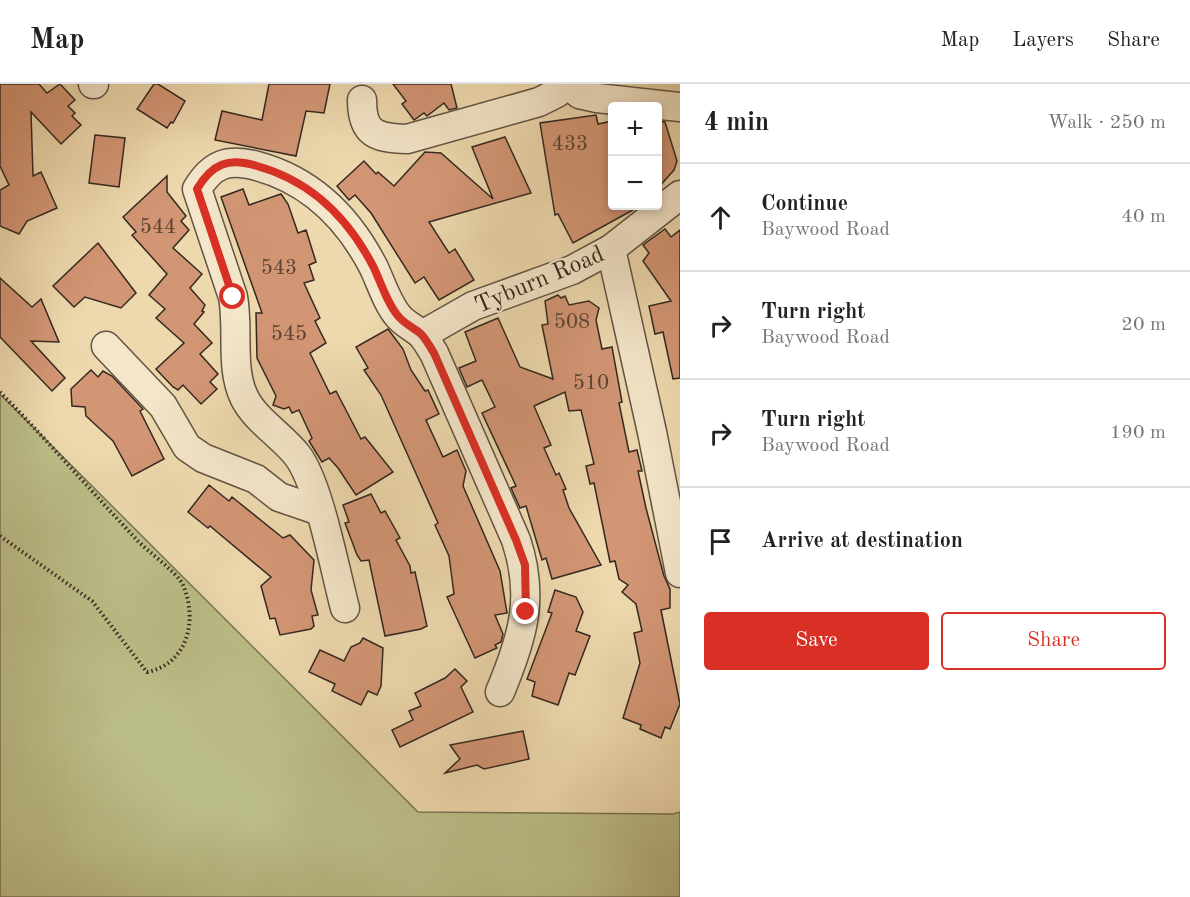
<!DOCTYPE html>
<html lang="en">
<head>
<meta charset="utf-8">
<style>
	:root { --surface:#fff; --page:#f2f2f2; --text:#222; --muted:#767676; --line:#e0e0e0; --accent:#d93025 }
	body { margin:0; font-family:"Old Standard TT",serif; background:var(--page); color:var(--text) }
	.controls { position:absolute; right:18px; top:18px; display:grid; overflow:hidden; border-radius:6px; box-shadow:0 3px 9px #0003 }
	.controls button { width:54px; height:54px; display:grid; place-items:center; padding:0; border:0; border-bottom:2px solid var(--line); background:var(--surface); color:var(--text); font:30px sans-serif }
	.stop { position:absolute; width:18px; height:18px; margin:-14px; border:4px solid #d93025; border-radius:50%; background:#fff }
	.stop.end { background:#d93025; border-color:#fff; box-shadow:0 2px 6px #0008 }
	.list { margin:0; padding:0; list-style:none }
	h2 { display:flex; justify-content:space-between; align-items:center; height:78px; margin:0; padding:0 24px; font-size:26px }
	h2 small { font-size:20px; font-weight:400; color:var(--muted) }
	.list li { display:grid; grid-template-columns:39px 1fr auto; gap:18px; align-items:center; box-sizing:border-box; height:108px; padding:0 24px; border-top:2px solid var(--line) }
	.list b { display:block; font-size:22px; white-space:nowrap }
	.list p { margin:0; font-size:20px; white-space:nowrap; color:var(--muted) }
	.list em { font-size:20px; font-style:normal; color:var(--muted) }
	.actions { display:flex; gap:12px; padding:18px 24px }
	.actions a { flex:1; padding:14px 0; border:2px solid var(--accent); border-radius:6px; text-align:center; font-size:21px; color:var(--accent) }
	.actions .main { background:var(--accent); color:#fff }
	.icon { flex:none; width:33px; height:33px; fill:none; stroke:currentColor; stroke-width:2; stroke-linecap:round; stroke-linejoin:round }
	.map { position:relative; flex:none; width:680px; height:813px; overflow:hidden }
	header { display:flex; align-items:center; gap:36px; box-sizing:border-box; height:84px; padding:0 30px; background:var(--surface); border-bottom:2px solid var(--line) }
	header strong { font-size:28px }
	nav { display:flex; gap:33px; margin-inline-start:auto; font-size:21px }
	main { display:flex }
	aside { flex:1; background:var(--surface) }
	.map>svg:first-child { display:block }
	.green { fill:#bcbe88; stroke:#787354; stroke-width:1.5 }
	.building { fill:#d39675; stroke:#332820; stroke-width:1.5 }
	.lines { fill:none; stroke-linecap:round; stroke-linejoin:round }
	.minor-casing { stroke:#625444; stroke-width:31 }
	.path { stroke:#332820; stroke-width:4; stroke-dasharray:1.5 3; stroke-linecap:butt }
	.minor { stroke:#f4e6ca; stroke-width:28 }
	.route { stroke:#d93025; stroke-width:8 }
	.labels { text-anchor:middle; stroke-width:4.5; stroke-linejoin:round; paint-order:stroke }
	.number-label { font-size:21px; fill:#5b4435 }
	.street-label { font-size:24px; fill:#332820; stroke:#f4e6ca }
</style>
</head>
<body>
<header>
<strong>Map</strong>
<nav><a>Map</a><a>Layers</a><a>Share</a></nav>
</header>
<main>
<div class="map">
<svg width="680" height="813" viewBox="0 0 680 813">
	<rect width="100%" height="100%" fill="#eed9ae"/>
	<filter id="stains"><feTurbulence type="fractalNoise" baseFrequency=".00333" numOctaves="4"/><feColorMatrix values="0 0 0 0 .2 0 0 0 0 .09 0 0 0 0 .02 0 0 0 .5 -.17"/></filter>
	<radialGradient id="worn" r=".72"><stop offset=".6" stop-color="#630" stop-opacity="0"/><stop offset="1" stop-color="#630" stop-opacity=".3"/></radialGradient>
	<!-- green -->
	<polygon class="green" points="0,310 418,728 673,730 680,728 680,813 0,813"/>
	<!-- building -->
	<g class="building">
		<polygon points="0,0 39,0 47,9 60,0 75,16 68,22 75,29 72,32 81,41 61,60 31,28 33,92 41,88 57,124 27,137 19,150 0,142 0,106 9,101 0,82"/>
		<polygon points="154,0 158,0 185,17 173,39 171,38 167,44 137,25"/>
		<polygon points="269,0 330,0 324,29 306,27 296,72 215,56 222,27 262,36"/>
		<polygon points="393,0 451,0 457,24 449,26 444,19 427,32 424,29 414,36 402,20 406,17"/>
		<polygon points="596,31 598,40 612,37 612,122 640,122 573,159 558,130 555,131 540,39"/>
		<polygon points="657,37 665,38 677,77 674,86 657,105"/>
		<polygon points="95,51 125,54 119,103 89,99"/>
		<polygon points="505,53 531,109 429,138 449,169 455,165 474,196 439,216 424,193 415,199 371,129 355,111 349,116 337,102 364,77 376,90 378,88 394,102 425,68 441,69 493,115 472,63"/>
		<polygon points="167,92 167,108 186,132 181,137 189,146 173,164 202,190 190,204 205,221 202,227 204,228 194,240 212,259 200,270 218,290 210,298 217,305 201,320 183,301 178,306 173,303 156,285 184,259 156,234 165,225 149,211 167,190 132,151 136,148 123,133"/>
		<polygon points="243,105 249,121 281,110 288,120 298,149 306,146 316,178 309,181 314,196 304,199 320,234 315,237 326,259 310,269 330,310 336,307 361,355 365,353 393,388 356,411 338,384 329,374 322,378 309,357 312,354 299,326 292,329 289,323 284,325 273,321 276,312 257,274 256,229 262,229 221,113"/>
		<polygon points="665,145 671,153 680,146 680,294 673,295 663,248 655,250 649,222 671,217 643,177 649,169 643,161"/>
		<polygon points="98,159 136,209 121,224 85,213 74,223 53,202"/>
		<polygon points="0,194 32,223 41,215 59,258 31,257 65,294 52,307 0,253"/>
		<polygon points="558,211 561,214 565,212 569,221 589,217 599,224 596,236 602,265 612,263 622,318 619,319 629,368 637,366 642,387 638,387 646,424 664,492 670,505 670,524 661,526 680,620 670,645 665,643 661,654 640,645 641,641 623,634 640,579 634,549 642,547 636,520 622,508 628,501 619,495 615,477 610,478 594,399 590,400 586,382 594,380 581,326 569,327 565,308 534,322 551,361 544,364 556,391 559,389 566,405 563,406 569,424 601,481 552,495 546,474 542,476 526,422 520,424 511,404 516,402 482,329 495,323 482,296 467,303 459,284 476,277 465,248 498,234 520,283 553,295 542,241 548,240 545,217"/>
		<polygon points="388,245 403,265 411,286 425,307 428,306 439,330 426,336 443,373 457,366 466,387 463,402 500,487 507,529 495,531 503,550 501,558 495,561 497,564 475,574 447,513 454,510 449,472 435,441 438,439 381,311 364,286 368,284 356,263"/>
		<polygon points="91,286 98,293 103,287 112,292 143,325 140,327 164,375 132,392 113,357 86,332 85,323 72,322 71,305"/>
		<polygon points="209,401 229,417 232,413 283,454 290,451 314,476 311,506 318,531 312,532 314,542 311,545 280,551 275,534 270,535 261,502 271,493 210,442 208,444 188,428"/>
		<polygon points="371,410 381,429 385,427 400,454 396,456 410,482 411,489 415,488 427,542 421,545 385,552 369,476 361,477 357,471 345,439 349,438 343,421"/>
		<polygon points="555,506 576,513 583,528 576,547 590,552 575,591 569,589 558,621 532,612 535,598 527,595 552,529 548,528"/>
		<polygon points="363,554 383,564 381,602 377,611 368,607 361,621 332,607 335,600 309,588 320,566 344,577 351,563 360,559"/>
		<polygon points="455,585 467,597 461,603 473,628 400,663 392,646 413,636 409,627 421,622 415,609 445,594"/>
		<polygon points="523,647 529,675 484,685 477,681 445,689 460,675 450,661"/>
	</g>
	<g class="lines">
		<!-- minor casing -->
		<g class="minor-casing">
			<g id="minor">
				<polyline points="93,0 94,0"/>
				<polyline points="570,0 579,10 597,14 680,23"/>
				<path d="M362,16c0,34 14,38 45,39l132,-37 18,-9 8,-9"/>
				<polyline points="611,165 652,348 680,489"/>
				<polyline points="422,251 473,222 572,186 611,165 680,111"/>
				<polyline points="106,262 163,322 187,363 203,374 256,395 279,413 320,427"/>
				<path d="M345,524c-10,-37 -26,-125 -48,-153 -16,-20 -42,-35 -53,-58 -14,-29 -5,-68 -11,-100l-36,-108c15,-25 31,-31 60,-23 55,15 92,53 117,102 7,15 14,37 25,49 6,7 15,11 22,17 5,5 9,13 13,19l82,187c19,57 7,97 -16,152"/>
			</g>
		</g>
		<!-- path -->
		<path class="path" d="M0,308c47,48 91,99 137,148 11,12 40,32 46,45 15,35 5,79 -36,87l-55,-71 -92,-65"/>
		<!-- minor -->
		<use href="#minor" class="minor"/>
	</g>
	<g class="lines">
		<!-- route -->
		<path class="route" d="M233,213l-36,-108c15,-25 31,-32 60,-23 54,15 92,53 117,102 7,15 14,37 25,49 6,7 15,11 22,17 5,5 9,13 13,19l82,187 9,25 1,47"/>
	</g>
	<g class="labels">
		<!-- number labels -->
		<g class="number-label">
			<text x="570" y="66">433</text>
			<text x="158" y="149">544</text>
			<text x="279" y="190">543</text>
			<text x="572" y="244">508</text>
			<text x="289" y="256">545</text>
			<text x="591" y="305">510</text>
		</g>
		<!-- street labels -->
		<g class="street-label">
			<text transform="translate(539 195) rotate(-23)" y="8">Tyburn Road</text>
		</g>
	</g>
	<rect width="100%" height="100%" filter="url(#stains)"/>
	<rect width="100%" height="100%" fill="url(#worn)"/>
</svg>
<div class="controls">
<button>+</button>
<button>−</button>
</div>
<div class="stop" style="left:233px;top:213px"></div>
<div class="stop end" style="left:526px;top:528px"></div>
</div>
<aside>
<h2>4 min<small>Walk · 250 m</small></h2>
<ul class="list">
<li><svg class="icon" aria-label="ahead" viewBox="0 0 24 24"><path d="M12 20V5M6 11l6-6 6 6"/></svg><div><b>Continue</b><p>Baywood Road</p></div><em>40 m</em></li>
<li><svg class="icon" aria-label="right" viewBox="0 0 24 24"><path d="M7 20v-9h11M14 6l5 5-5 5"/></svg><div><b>Turn right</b><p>Baywood Road</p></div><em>20 m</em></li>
<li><svg class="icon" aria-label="right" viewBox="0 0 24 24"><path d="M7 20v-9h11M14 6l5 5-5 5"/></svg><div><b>Turn right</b><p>Baywood Road</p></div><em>190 m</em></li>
<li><svg class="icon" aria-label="arrive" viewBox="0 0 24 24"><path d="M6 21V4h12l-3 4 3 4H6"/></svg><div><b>Arrive at destination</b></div></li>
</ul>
<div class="actions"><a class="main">Save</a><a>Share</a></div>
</aside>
</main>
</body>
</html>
